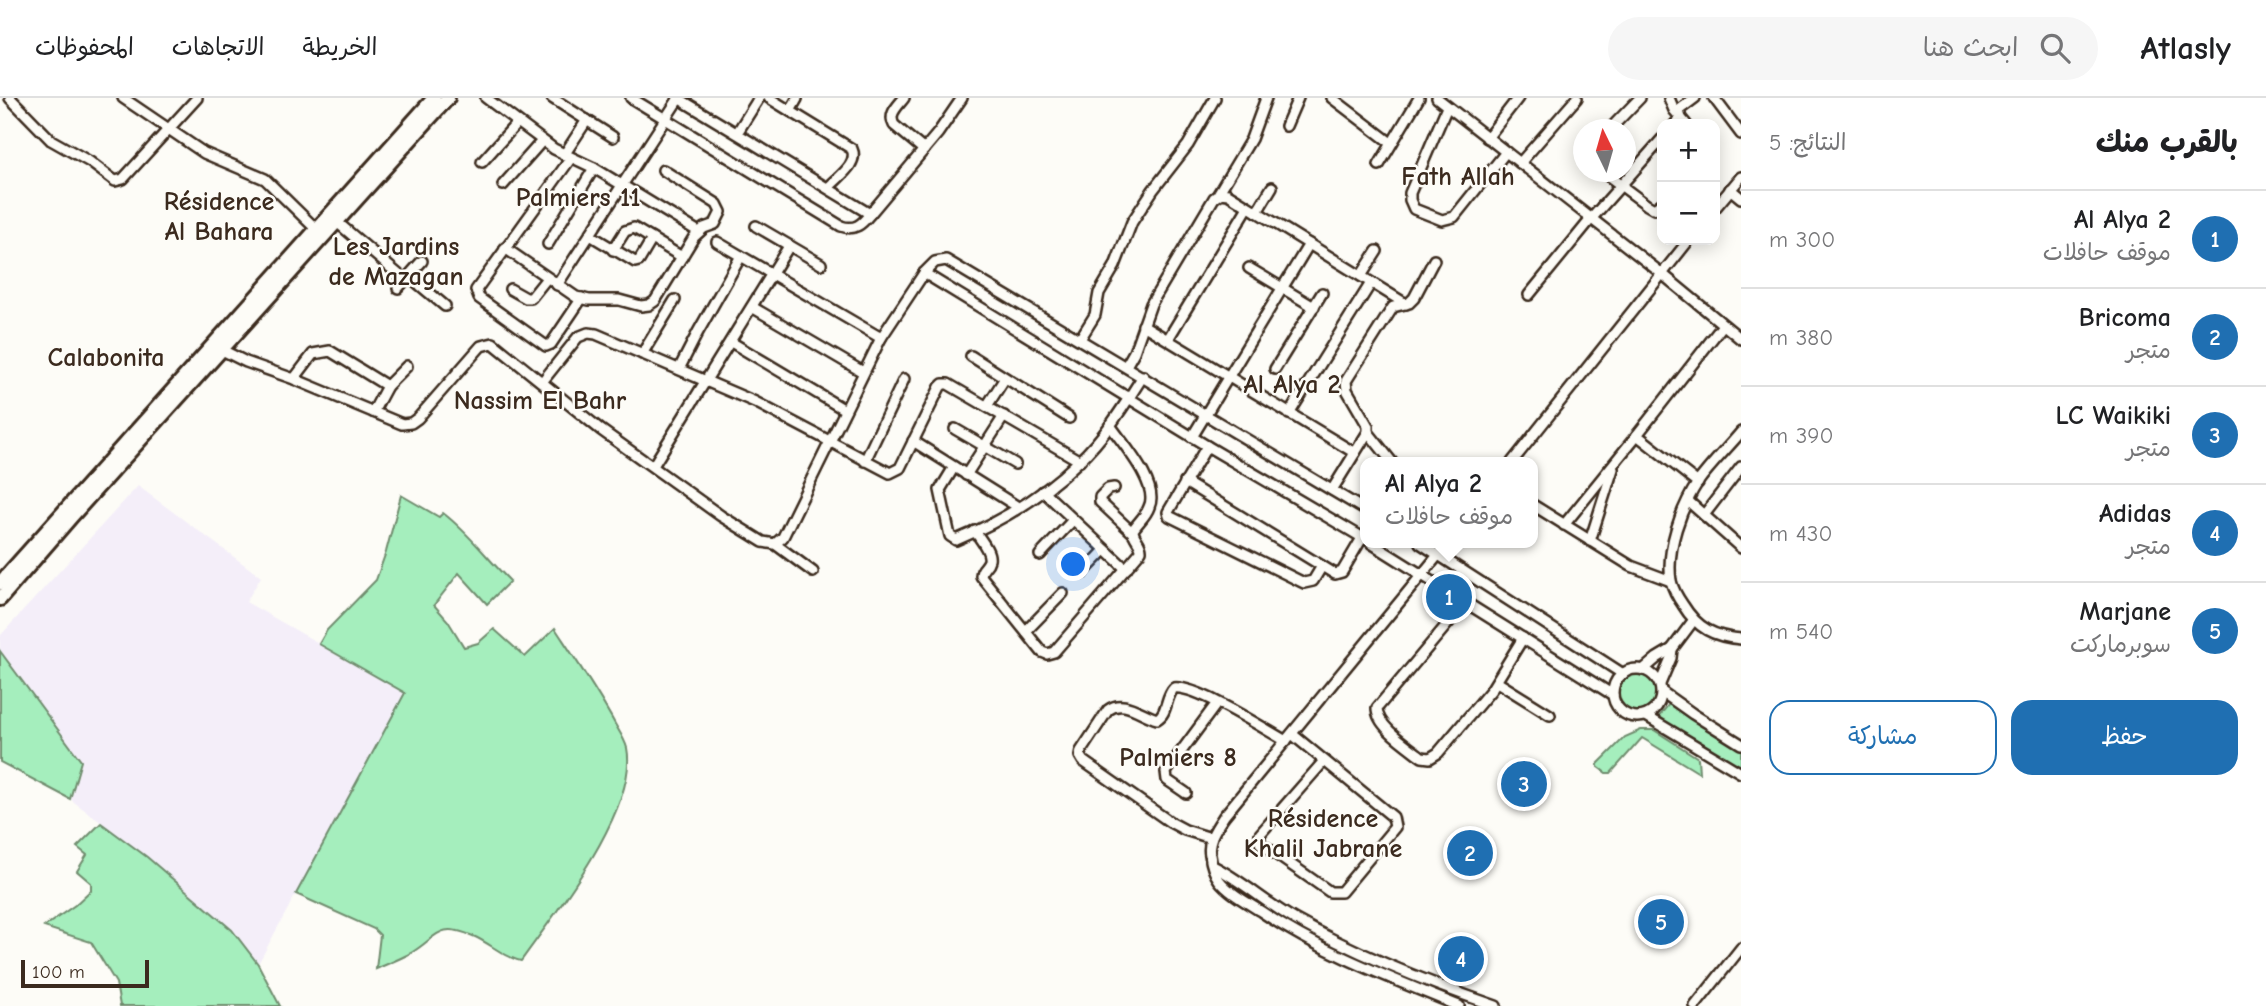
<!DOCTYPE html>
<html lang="ar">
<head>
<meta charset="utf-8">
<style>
	:root { --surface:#fff; --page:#f6f6f6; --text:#202124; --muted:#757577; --line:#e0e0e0; --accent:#1f6fb2 }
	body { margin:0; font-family:"Comic Neue","Playpen Sans Arabic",sans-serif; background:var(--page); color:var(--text); direction:rtl }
	.controls { position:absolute; right:21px; top:21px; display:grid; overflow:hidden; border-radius:14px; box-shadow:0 4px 18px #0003 }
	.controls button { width:63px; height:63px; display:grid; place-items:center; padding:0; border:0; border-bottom:2px solid var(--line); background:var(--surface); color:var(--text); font:35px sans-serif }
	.compass { position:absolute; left:1573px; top:21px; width:63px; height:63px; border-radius:50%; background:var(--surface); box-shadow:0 4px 18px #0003; rotate:355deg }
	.scale { position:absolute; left:21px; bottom:18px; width:128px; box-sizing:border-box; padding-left:7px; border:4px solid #3b2a1e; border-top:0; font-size:19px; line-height:24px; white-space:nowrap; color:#3b2a1e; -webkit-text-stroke:5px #fdfcf7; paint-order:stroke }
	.you { position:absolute; left:1074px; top:467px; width:24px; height:24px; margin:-18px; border:5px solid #fff; border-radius:50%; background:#1a73e8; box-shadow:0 0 0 10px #1a73e833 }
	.badge { display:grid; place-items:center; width:46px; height:46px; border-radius:50%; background:var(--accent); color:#fff; font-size:23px; font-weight:700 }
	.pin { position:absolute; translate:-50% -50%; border:4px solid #fff; box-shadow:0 2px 7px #0006 }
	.popup { position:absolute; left:1360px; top:359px; width:178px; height:91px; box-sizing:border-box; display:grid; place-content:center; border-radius:14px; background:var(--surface); filter:drop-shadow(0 2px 5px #0005); font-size:23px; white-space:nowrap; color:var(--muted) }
	.popup b { font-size:26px; color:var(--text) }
	.popup::after { content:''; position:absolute; left:50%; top:100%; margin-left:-14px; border:14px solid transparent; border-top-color:var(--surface) }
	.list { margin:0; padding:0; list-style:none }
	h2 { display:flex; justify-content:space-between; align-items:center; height:91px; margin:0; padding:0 28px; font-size:30px }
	h2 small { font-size:23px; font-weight:400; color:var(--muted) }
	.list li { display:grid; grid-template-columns:46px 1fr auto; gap:21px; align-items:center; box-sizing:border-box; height:98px; padding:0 28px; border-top:2px solid var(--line) }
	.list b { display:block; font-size:26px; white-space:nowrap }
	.list p { margin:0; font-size:23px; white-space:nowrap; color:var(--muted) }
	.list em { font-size:23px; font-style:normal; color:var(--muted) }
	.actions { display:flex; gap:14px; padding:21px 28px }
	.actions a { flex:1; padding:16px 0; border:2px solid var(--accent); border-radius:21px; text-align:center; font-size:24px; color:var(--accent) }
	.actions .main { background:var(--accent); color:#fff }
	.icon { flex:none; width:38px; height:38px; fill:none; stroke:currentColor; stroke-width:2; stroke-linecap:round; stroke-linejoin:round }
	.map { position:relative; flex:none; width:1741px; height:908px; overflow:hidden; direction:ltr }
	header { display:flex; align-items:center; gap:42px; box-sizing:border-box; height:98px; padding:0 35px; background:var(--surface); border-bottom:2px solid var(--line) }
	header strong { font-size:33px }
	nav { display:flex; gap:38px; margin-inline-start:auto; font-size:24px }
	.search { width:490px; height:63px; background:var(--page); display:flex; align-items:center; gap:18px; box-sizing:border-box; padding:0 24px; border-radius:38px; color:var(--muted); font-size:26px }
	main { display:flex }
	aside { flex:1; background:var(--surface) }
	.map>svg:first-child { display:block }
	.built { fill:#f4eef9 }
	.green { fill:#a5eebd; stroke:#708c6e; stroke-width:2 }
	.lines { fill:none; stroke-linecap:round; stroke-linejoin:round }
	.street-casing { stroke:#3b2a1e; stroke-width:14 }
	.secondary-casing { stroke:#3b2a1e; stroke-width:18 }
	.street { stroke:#fdfcf7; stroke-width:9 }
	.secondary { stroke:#fdfcf7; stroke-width:12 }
	.labels { text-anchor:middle; stroke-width:5; stroke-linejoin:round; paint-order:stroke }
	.quarter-label { font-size:26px; font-weight:bold; fill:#3b2a1e; stroke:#fdfcf7 }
</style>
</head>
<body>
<header>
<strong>Atlasly</strong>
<div class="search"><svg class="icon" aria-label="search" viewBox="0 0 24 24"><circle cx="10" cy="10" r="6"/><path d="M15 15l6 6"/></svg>ابحث هنا</div>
<nav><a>الخريطة</a><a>الاتجاهات</a><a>المحفوظات</a></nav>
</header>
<main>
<aside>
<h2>بالقرب منك<small>النتائج: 5</small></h2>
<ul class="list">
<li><span class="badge">1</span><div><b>Al Alya 2</b><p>موقف حافلات</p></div><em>300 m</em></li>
<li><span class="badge">2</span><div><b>Bricoma</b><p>متجر</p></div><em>380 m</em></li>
<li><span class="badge">3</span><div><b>LC Waikiki</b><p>متجر</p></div><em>390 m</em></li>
<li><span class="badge">4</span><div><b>Adidas</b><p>متجر</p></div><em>430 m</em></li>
<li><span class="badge">5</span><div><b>Marjane</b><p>سوبرماركت</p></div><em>540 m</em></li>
</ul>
<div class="actions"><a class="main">حفظ</a><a>مشاركة</a></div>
</aside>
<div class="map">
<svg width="1741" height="908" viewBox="0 0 1741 908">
	<rect width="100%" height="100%" fill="#fdfcf7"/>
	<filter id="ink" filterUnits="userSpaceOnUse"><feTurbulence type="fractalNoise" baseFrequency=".0143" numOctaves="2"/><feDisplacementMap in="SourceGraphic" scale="14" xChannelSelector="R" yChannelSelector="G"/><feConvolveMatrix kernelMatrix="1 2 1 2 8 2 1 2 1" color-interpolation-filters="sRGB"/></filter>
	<g filter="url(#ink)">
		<!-- built -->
		<polygon class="built" points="138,388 261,479 246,504 405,594 258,866 232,832 147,759 70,701 81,663 0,553 0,538"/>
		<!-- green -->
		<g class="green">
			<path d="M401,397l38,22 4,-4c25,19 44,45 67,68l-23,23 -28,-31 -25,32 14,16 16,26 14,-4 16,-14 31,28 30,-29c21,32 42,63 60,96 4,7 10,16 12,24 12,60 -72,165 -106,213 -18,-4 -31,-18 -48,-25 -36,-15 -35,1 -62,17 -11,6 -24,11 -35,16l4,-34 -6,-6 -78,-35 109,-201 -86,-49 8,-14 49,-50 10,-28z"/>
			<polygon points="0,553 81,663 70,701 0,664"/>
			<circle cx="1637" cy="595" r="20"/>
			<polygon points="1669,606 1741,652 1741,670 1658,620"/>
			<polygon points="1641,632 1654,632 1698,660 1699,675 1642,640 1611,675 1606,675 1598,669 1598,666 1625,639"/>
			<polygon points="101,725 147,759 232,832 258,866 280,908 120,908 116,885 91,844 44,829 75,807 91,792 91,785 77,773 87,757 77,749"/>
		</g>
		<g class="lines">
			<!-- street casing -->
			<g class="street-casing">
				<g id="street">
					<polyline points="10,0 51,42 90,64 115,83 123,81 197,0"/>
					<polyline points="123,0 204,55 265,81 316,131"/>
					<polyline points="486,0 554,51 594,70 699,134"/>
					<polyline points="552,0 613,39"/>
					<path d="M631,0l210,128c14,5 21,-2 29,-12l68,-81 24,-35"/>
					<polyline points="678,0 870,116"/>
					<path d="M769,0l83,51c7,15 -14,28 -24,39"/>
					<path d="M904,0c-7,9 -16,16 -10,27l30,25"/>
					<polyline points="1332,0 1391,45"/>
					<polyline points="1437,0 1661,175 1741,241"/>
					<polyline points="1669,0 1674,12 1686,26"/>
					<polyline points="1714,0 1741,36"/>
					<polyline points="1447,9 1410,95 1410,102 1414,111 1442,122 1454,119 1506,54"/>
					<polyline points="790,13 797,1"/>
					<polyline points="1675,26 1681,21 1679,12 1695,0"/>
					<polyline points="1286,28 1298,0"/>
					<polyline points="1609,32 1640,0"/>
					<polyline points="737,35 759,0"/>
					<polyline points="1487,40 1518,0"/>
					<polyline points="564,57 587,22"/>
					<polyline points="571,60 476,192 479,200 546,248 551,246 582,200"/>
					<polyline points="482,64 517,25"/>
					<polyline points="1520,65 1577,0"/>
					<polyline points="1379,67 1419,0"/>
					<polyline points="1603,74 1647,107 1654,111 1662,105"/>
					<polyline points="503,87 542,43"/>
					<polyline points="1730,91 1741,100"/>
					<polyline points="1218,96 1251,41 1266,0"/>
					<polyline points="1715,110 1741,79"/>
					<polyline points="1257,114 1272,89"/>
					<polyline points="338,125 405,182"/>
					<polyline points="756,128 821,166"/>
					<polyline points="590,137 635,164 639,163 652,141"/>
					<polyline points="717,144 881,240"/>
					<polyline points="548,146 594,70"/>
					<polyline points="505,150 576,199 589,202 619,202 641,208 649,207 655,203 694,139 704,130 715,126 721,114 717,106 663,72"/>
					<polyline points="613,152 625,133 634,130 682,159"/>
					<polyline points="1249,170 1314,209"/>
					<polyline points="924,175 1207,348 1365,441"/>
					<polyline points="409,178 445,208"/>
					<polyline points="1361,178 1377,153"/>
					<polyline points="557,187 679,0"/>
					<polyline points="398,190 422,163"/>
					<polyline points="510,191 526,200 531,200 547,180"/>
					<polyline points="1529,197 1591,121 1662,41"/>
					<polyline points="752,209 863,274"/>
					<polyline points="1143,227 1355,355"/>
					<polyline points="1080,241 1095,217 1099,195 1115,168 1132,124 1153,92 1188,47 1215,0"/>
					<polyline points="1168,241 1248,109"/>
					<polyline points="731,244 845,312"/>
					<polyline points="222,252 246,264 294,281 402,326 411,325 418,320 481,248 493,245 601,332 721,418 763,444 775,446 783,439 881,240 924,175 935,164 946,162 1365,412"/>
					<polyline points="642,256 675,202"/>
					<polyline points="971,258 1069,320"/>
					<polyline points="1126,268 1134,254 1151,206 1214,100 1221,95 1228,96 1406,206"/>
					<polyline points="679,271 698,234 741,158"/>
					<polyline points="1275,271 1322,195"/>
					<polyline points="294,281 313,256 330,253 387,288"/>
					<polyline points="542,284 578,239 588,235 596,236 755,304 890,375 900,370 940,289 943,286 948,286 1080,363"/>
					<polyline points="987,308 1005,280"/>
					<polyline points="373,314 387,288 407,268"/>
					<polyline points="1289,316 1371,185"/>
					<polyline points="955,331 1015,366"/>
					<polyline points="1368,334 1392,364"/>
					<path d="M1741,334c-14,17 -30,32 -43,50 -17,26 -32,67 -27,99 2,8 7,17 12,24 14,23 31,32 58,34"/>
					<polyline points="1192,339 1309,146"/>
					<polyline points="913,343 1018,409"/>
					<polyline points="1207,348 1168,414 1169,418 1304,485 1313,483 1322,468"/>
					<polyline points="865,363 904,281"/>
					<polyline points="1512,364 1689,142"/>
					<polyline points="653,368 789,148"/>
					<path d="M954,369l-14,23 10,46 6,4c44,-18 88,-45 122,-78 26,-24 46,-56 65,-86"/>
					<polyline points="966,377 1004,318"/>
					<polyline points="1185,384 1335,476 1342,474 1362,440"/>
					<polyline points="1698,385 1637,337 1723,227"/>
					<polyline points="1114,390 1108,391 1100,399 1100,404 1133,435"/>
					<polyline points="1332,392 1368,334 1368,328 1347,292 1346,283 1393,209 1409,205 1414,200 1434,162"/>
					<polyline points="1043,393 1126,471"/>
					<polyline points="1688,403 1741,450"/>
					<polyline points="1533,407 1631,468 1671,483"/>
					<polyline points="1704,417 1741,369"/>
					<polyline points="1564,427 1637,337"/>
					<path d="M975,433c4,7 16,20 14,29 -2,8 -8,7 -8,16l61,76 5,2 7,-2 87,-101c1,-8 -8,-13 -8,-21 5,-8 13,-14 16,-23 11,-22 -27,-64 -39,-82"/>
					<polyline points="1590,443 1613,371"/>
					<polyline points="1371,445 1613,597"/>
					<polyline points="1420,445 1623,576"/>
					<path d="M1448,445l-224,273c-8,12 -17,24 -14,39 1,8 4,18 9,25 10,13 29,23 43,32 61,41 129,66 197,94"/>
					<polyline points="775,446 813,474"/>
					<polyline points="1040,457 1073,422"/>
					<polyline points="1082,476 1105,452"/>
					<path d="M1464,503l-14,20 -73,87c-1,18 31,38 45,49l8,1 8,-5 53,-63 32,-52"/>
					<polyline points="1026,533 1063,495"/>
					<circle cx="1637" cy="595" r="24"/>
					<polyline points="1643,572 1657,560 1672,551 1693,523"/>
					<polyline points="1497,584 1550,617"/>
					<polyline points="1660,586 1671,560 1672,551"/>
					<polyline points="1662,594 1693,616 1741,646"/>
					<polyline points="1646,618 1741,675"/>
					<polyline points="1292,636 1393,719 1395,729 1341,794 1330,794 1260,745 1260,736 1324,663"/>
					<polyline points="1186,695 1167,682 1166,674 1217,605"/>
					<path d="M1211,740l-26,-8 -15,-8 -87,-61 -3,-5 1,-5 27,-41c15,-12 32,4 49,9 11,-6 8,-22 17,-31 22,-3 89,40 112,53"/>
					<path d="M1213,768c28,14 53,37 81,53 64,36 132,63 202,87"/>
					<polyline points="1695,908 1741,850"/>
				</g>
			</g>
			<!-- secondary casing -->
			<g class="secondary-casing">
				<g id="secondary">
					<polyline points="0,485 434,0"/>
					<polyline points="0,501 71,419 448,0"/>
				</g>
			</g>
			<!-- street -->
			<use href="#street" class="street"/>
			<!-- secondary -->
			<use href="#secondary" class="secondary"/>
		</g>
	</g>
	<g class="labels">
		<!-- quarter labels -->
		<g class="quarter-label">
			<text x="1458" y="87">Fath Allah</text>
			<text x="578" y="108">Palmiers 11</text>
			<text x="219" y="112">Résidence<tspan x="219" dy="30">Al Bahara</tspan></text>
			<text x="396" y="157">Les Jardins<tspan x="396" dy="30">de Mazagan</tspan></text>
			<text x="106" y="268">Calabonita</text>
			<text x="1292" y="295">Al Alya 2</text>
			<text x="540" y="311">Nassim El Bahr</text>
			<text x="1178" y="668">Palmiers 8</text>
			<text x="1323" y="729">Résidence<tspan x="1323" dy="30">Khalil Jabrane</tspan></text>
		</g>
	</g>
</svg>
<div class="controls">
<button>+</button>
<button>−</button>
</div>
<svg class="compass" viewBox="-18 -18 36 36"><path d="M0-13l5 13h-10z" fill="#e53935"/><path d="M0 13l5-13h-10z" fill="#757577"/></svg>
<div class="scale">100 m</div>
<div class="you"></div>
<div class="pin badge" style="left:1449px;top:499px">1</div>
<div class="popup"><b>Al Alya 2</b>موقف حافلات</div>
<div class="pin badge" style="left:1470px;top:755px">2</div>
<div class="pin badge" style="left:1524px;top:686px">3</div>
<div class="pin badge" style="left:1461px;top:861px">4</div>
<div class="pin badge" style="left:1661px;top:824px">5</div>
</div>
</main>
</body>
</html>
